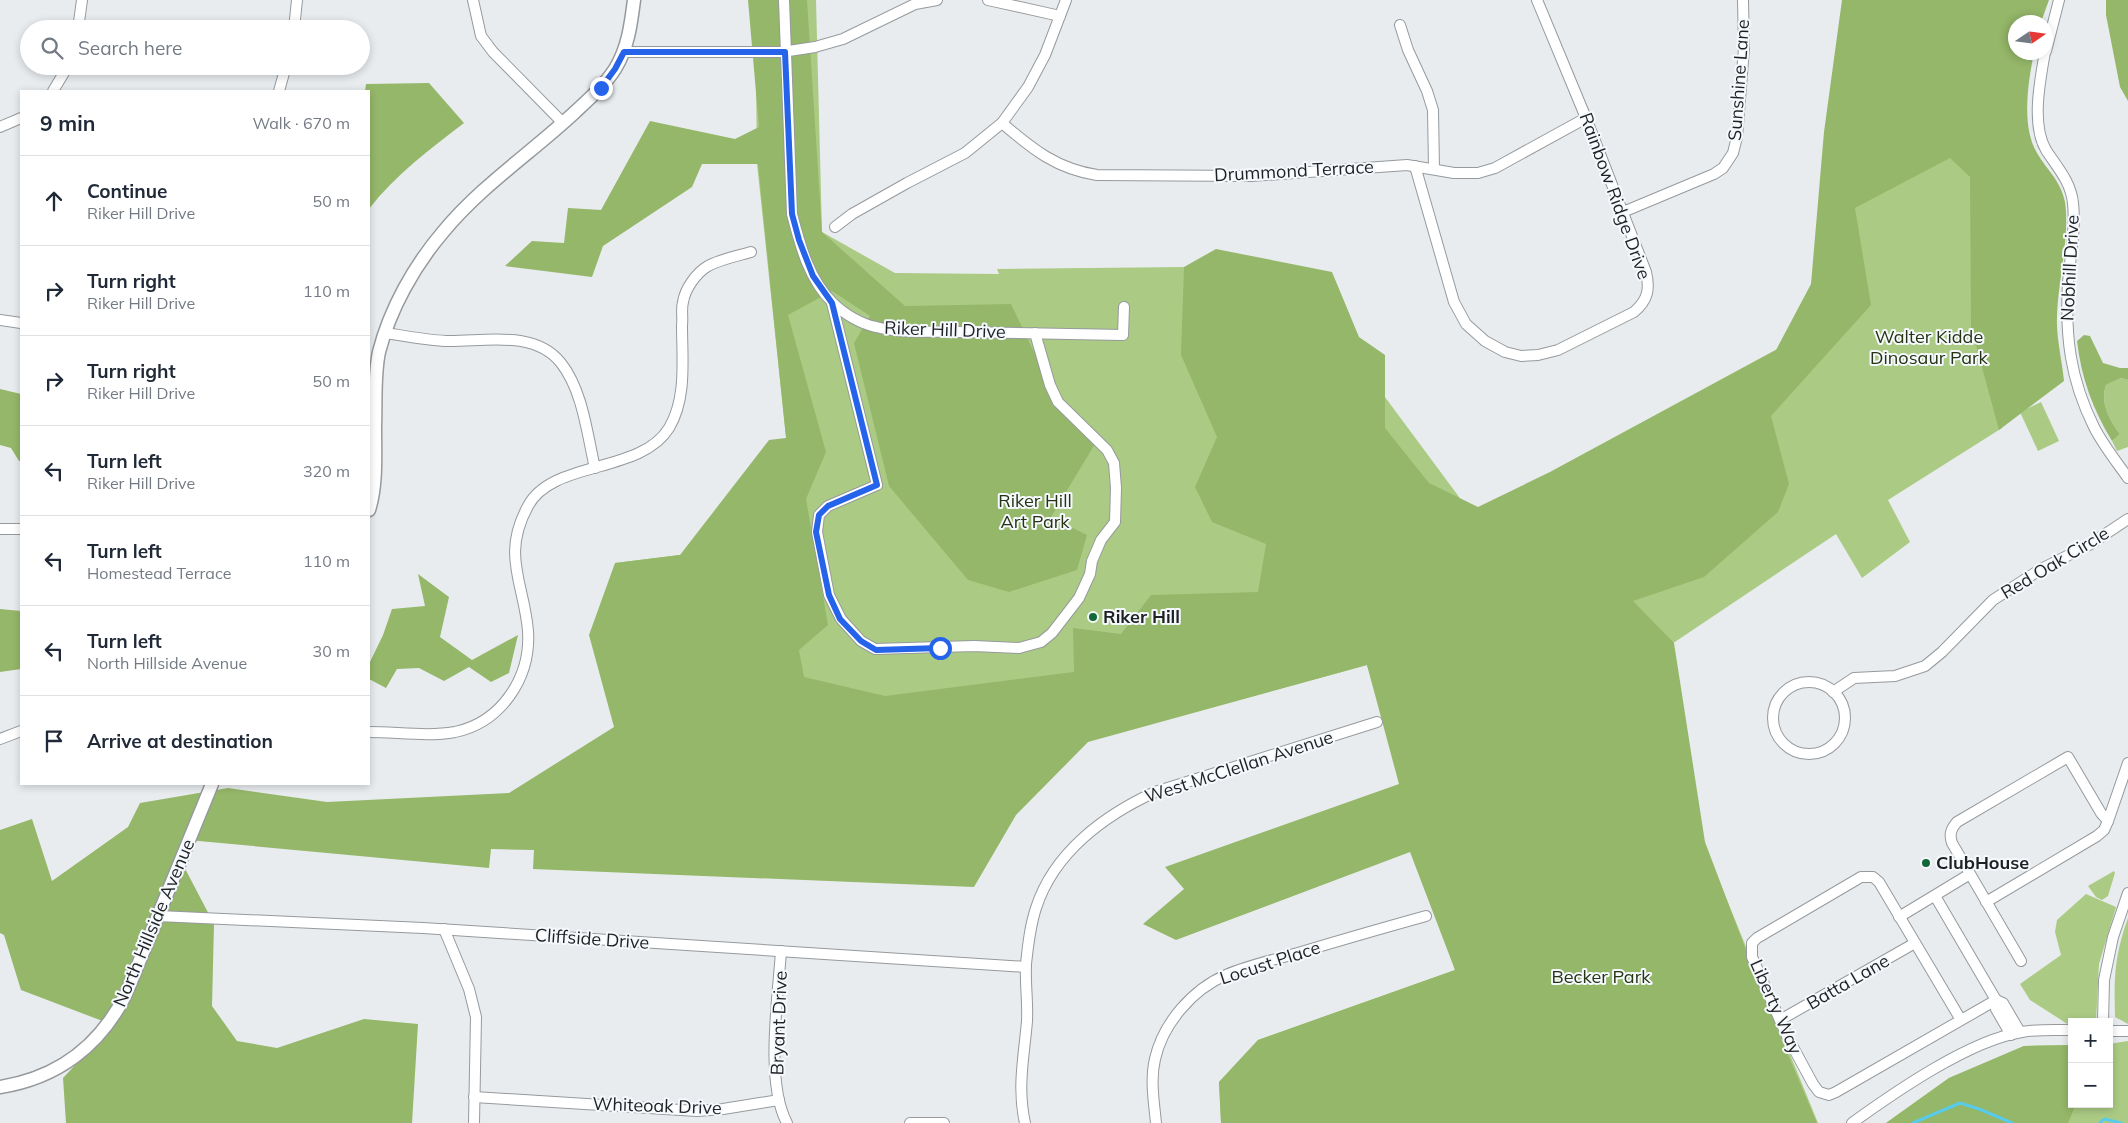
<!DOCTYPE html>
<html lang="en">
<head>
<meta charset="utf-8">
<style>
	:root { --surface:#fff; --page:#f6f6f7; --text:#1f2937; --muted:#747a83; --line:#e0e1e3 }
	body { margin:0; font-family:Mulish,sans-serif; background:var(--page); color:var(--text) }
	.controls { position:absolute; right:15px; bottom:15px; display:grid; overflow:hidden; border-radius:0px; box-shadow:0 2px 8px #0003 }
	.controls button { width:45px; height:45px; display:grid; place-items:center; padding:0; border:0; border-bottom:1px solid var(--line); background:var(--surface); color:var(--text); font:25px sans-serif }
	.compass { position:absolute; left:2008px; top:15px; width:45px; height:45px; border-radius:50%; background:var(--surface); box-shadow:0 2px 8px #0003; rotate:77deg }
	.stop { position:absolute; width:15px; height:15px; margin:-11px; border:4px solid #2563eb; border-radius:50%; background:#fff }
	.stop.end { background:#2563eb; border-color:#fff; box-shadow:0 1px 5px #0008 }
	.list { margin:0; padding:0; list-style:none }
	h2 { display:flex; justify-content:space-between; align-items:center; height:65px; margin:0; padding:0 20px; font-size:21px }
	h2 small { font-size:16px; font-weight:400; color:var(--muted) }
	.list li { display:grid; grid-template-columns:32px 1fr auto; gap:15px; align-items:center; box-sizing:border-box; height:90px; padding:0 20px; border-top:1px solid var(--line) }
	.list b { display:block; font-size:19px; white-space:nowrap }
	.list p { margin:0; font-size:16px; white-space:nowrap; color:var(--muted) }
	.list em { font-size:16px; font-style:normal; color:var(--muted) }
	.icon { flex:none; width:28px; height:28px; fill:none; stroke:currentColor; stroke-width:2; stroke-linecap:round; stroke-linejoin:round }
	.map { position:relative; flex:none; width:2128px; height:1123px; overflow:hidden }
	.search { position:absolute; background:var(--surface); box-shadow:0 2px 8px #0003; left:20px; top:20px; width:350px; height:55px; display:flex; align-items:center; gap:12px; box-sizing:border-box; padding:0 18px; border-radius:28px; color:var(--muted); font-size:19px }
	.panel { position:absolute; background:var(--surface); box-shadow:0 2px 8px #0003; left:20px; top:90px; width:350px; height:695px; border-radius:0px }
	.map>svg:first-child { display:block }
	.green { fill:#abcb84 }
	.forest { fill:#95b769 }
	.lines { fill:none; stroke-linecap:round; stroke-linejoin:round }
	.stream { stroke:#58caea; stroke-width:3 }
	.minor-casing { stroke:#969a9d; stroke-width:12 }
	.tertiary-casing { stroke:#969a9d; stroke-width:15 }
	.minor { stroke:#fff; stroke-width:10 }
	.tertiary { stroke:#fff; stroke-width:12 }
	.route { stroke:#2563eb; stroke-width:6 }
	.poi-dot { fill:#126839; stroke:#f5f9fd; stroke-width:2 }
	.labels { text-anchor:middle; stroke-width:4; stroke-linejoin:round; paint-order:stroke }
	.street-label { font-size:18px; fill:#1f2021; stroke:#f5f9fd }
	.park-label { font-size:18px; fill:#253312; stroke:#f5f9fd }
	.poi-label { font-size:18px; font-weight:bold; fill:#1f2021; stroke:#f5f9fd; text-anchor:start }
</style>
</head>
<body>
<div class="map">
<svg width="2128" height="1123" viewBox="0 0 2128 1123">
	<rect width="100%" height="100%" fill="#e8ecef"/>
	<!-- green -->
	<g class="green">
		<polygon points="755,0 816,0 822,232 895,273 999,274 997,269 1184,267 1184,276 1296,277 1488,536 1552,471 1825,323 1855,125 2010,125 2002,428 1888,500 1910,542 1862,578 1836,534 1633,670 1818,1123 1221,1123 1219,1082 1258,1040 1455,970 1367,665 677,853 615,563 797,540 757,164"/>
		<path d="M2121,378l7,2v67l-11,4 -5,-10 8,-7c-11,-15 -20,-31 -14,-49z"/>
		<polygon points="2041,402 2059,441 2038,451 2020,412"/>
		<polygon points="2114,871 2115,873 2108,896 2102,900 2096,897 2088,886"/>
		<polygon points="2086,894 2116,907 2099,964 2096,1022 2072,1022 2072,1025 2069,1025 2030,1000 2020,984 2061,955 2055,932 2057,920"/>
		<path d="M2128,918v106l-13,-7c-1,-40 -1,-60 13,-99z"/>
		<polygon points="2128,1041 2128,1123 1886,1123 1949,1078 2024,1046 2072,1045 2072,1104 2109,1104 2109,1044"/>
	</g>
	<!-- forest -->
	<g class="forest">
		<path d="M748,0h59l15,232 83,74 106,-2 47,98 40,37 -47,78 36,18 -10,35 -68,22 -41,-12 -79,-94 -35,-143 16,-27 -38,-25 -44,24 38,137 -20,47 22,126 -29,25 5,27 81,19 189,-24 -1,-44 48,6 30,-39 107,-3 8,-48 -54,-22 -17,-35 22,-50 -36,-82 3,-88 32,-18 116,23 27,65 26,18v73l44,55 49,24 74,-36 224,-121 35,-66 13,-152 18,-132h207l-8,22h-25v30l18,1c-6,29 -13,73 3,100 10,17 24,28 28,49 5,34 -7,79 -8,114 -1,21 5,44 7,65l-65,49 -28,-103 -1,-150 -20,-19 -95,50 16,97 -100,111 18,68 -11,28 -74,65 -71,24 41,42 31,199 61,161 51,120h-596l-2,-41 39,-42 197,-70 -45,-118 -234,88 -33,-16 41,-35 -19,-22 234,-83 -32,-119 -279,77 -72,73 -42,72 -441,-18 1,-19 -43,-1 -2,19 -301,-28 -8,19 34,65 -2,82 25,35 40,7 87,-29 54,5 -6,99h-346l-3,-45 50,-53 -92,-35 -17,-55 -4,-2v-103l32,-11 20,62 76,-54 12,-24 88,-15 99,14 182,-9 105,-66 -25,-92 26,-72 65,-8 89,-115 17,-2 -28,-274h-56l-10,23 -89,59 -11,31 -87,-11 27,-25 32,2 4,-35 33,2 49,-89 85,18 24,-12z"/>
		<polygon points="2106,0 2128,0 2128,101 2120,87 2106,15"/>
		<path d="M429,83l35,40c-34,26 -69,52 -95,86v-118h-4l1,-7z"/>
		<path d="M2084,335l6,1 13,27 17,5h8v12l-7,-2 -15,7c-6,18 3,34 14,49l-8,7c-19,-31 -31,-64 -35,-100z"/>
		<polygon points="0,389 21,394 21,461 19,461 11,448 0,445"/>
		<polygon points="418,574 449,597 440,637 472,660 518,635 509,673 491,682 469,667 444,681 419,668 397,669 386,688 369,679 369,664 383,635 392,609 425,606"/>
		<polygon points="0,609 21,611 21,669 0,672"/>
		<polygon points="2072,1045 2072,1104 2076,1104 2068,1123 1886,1123 1949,1078 2024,1046"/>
	</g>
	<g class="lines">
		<!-- stream -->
		<g class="stream">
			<polyline points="1913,1123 1960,1103 1979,1109 2012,1123"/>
			<polyline points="2100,1123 2104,1119 2121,1123"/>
		</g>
		<!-- minor casing -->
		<g class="minor-casing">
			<g id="minor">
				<polyline points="473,0 481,36 493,52 563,123"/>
				<path d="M784,0l8,214c8,31 17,66 41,89 11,11 28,21 43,24 26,7 56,4 83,5 54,1 109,2 164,3l1,-28"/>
				<polyline points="988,0 1060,16"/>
				<polyline points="1400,25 1408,50 1427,91 1433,110 1434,169"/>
				<polyline points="78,29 82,0"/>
				<polyline points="294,29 297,0"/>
				<polyline points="2046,51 2059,0"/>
				<polyline points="624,52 782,52 815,47 843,39 915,4 937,0"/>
				<path d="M2045,52c-5,28 -14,73 1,98 11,17 25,32 27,53 3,26 -3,54 -5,80 -3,53 2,96 26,144 9,18 22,34 34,51"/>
				<polyline points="53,91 68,66"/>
				<polyline points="279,91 286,66"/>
				<path d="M1002,123c30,26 55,46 95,52l154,1 156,-11 47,8h24l17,-5 91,-50"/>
				<polyline points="0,127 21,118"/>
				<path d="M1415,166l39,136 12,22 19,17 20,11 16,4 17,-1 20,-5 76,-38c14,-12 16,-23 12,-40l-60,-154 -49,-118"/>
				<polyline points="1623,212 1714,174 1723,168 1733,153 1737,137 1744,48 1743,0"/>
				<polyline points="835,227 852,214 907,183 965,153 1002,123 1028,87 1045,55 1066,0"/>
				<polyline points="832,303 877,485 828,506 819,515 817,532 829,595 841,619 861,641 875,649 974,646 1019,648 1041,642 1052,633 1079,598 1090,574 1092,561 1101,540 1115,522 1116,488 1114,463 1107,450 1058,402 1050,385 1035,333"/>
				<polyline points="0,320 21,323"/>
				<path d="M386,333c19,3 40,7 60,8 38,1 88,-12 115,22 22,28 26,71 34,105"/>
				<polyline points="0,529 21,529"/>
				<circle cx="1809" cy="718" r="36"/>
				<polyline points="1833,692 1854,678 1895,676 1925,666 1942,652 1993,600 2041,569 2089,545 2128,519"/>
				<path d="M369,732c28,0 59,5 86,0 47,-10 76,-55 73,-101 -4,-48 -27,-76 0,-125 24,-46 113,-32 141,-78 18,-30 13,-69 13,-103 1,-7 -1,-16 1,-23 2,-13 13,-29 25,-36 13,-7 29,-10 43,-14"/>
				<polyline points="0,739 21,731"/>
				<polyline points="1935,896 1996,1000 1996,1009 2011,1035"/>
				<polyline points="1986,902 2097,836 2104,830 2108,821 2128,763"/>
				<polyline points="158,916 423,928 1026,967"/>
				<polyline points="1899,917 1970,874"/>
				<polyline points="444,929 469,989 476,1017 474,1123"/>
				<path d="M781,951c-3,47 -16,131 6,172"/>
				<path d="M2021,961l-69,-118c-3,-9 -1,-14 5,-21l111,-65 33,56 7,8"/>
				<polyline points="1996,1000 2003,1003 2020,1032"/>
				<polyline points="1780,1020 1915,943"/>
				<polyline points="1961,1020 1879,882 1873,877 1861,877 1757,938 1752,943 1752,957 1787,1036 1813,1084 1819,1092 1829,1095 1836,1092 1996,1000"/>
				<polyline points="2103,1022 2104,980 2113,937 2128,893"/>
				<polyline points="2109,1031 2128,1031"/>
				<polyline points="474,1097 697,1111 723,1109 779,1100"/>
				<polyline points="910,1123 944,1123"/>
				<path d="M1025,1123c-8,-36 -1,-66 2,-102 1,-19 -2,-38 -1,-57 2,-19 4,-38 10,-56 18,-56 69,-93 119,-116l222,-70"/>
				<path d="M1156,1123c-2,-21 -6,-43 -1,-64 8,-36 38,-70 71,-84 23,-10 48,-15 72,-22 43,-13 85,-25 128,-37"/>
				<path d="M1852,1123c43,-31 118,-83 170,-91 16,-3 33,-2 50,-2"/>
			</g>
		</g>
		<!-- tertiary casing -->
		<g class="tertiary-casing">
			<g id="tertiary">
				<path d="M369,510c8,-25 6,-56 6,-83 1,-24 -1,-52 4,-75 11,-43 35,-86 64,-120 38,-46 88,-79 131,-119 15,-14 30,-27 41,-44 13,-21 16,-45 19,-69"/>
				<path d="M0,1087c57,-9 100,-41 126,-93l86,-210"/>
			</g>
		</g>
		<!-- minor -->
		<use href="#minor" class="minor"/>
		<!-- tertiary -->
		<use href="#tertiary" class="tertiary"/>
	</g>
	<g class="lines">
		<!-- route -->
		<polyline class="route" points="601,88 615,69 624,52 785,52 792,214 799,240 813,276 832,303 877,485 828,506 819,515 816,532 829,595 840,619 861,641 876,650 940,648"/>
	</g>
	<!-- markers -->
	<g class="poi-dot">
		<circle cx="1093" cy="617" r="5"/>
		<circle cx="1926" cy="863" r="5"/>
	</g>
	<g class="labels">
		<!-- street labels -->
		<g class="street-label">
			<text transform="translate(1739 80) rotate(-86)" y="6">Sunshine Lane</text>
			<text transform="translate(1294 171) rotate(-3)" y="6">Drummond Terrace</text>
			<text transform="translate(1615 196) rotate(70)" y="6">Rainbow Ridge Drive</text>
			<text transform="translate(2070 268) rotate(-87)" y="6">Nobhill Drive</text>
			<text transform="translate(945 330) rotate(2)" y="6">Riker Hill Drive</text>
			<text transform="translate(2055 563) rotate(-31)" y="6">Red Oak Circle</text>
			<text transform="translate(1239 767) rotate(-18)" y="6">West McClellan Avenue</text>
			<text transform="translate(154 923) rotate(-67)" y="6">North Hillside Avenue</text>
			<text transform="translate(592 939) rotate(4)" y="6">Cliffside Drive</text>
			<text transform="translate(1270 963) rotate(-18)" y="6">Locust Place</text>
			<text transform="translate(1848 982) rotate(-30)" y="6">Batta Lane</text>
			<text transform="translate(1776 1007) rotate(66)" y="6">Liberty Way</text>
			<text transform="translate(779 1023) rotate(-88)" y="6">Bryant Drive</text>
			<text transform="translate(657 1106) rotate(2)" y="6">Whiteoak Drive</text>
		</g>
		<!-- park labels -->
		<g class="park-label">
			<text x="1929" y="343">Walter Kidde<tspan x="1929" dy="21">Dinosaur Park</tspan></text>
			<text x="1035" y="507">Riker Hill<tspan x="1035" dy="21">Art Park</tspan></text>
			<text x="1601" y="983">Becker Park</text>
		</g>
		<!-- poi labels -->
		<g class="poi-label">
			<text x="1103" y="623">Riker Hill</text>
			<text x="1936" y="869">ClubHouse</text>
		</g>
	</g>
</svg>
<div class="controls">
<button>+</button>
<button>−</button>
</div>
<svg class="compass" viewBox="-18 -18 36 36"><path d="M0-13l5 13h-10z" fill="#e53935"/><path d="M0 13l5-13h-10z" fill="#747a83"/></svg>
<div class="stop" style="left:940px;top:648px"></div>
<div class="stop end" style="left:601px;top:88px"></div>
<div class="search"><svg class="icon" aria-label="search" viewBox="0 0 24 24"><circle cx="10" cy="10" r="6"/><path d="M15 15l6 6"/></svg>Search here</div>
<section class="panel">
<h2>9 min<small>Walk · 670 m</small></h2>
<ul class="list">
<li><svg class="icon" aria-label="ahead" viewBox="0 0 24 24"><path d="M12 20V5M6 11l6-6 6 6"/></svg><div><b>Continue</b><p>Riker Hill Drive</p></div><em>50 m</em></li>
<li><svg class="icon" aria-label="right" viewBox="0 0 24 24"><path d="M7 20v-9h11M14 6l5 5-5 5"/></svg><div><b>Turn right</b><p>Riker Hill Drive</p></div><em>110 m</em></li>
<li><svg class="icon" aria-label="right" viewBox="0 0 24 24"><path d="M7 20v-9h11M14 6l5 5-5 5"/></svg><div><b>Turn right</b><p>Riker Hill Drive</p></div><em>50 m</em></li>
<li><svg class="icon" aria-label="left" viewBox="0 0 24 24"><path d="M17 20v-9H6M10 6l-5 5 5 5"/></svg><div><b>Turn left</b><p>Riker Hill Drive</p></div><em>320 m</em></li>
<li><svg class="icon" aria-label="left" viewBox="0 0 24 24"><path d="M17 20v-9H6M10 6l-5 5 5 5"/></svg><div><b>Turn left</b><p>Homestead Terrace</p></div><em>110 m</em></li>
<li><svg class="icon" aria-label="left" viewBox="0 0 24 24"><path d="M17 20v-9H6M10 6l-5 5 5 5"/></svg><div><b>Turn left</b><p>North Hillside Avenue</p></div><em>30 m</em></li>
<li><svg class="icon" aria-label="arrive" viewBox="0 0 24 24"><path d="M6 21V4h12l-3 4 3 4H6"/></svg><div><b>Arrive at destination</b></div></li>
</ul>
</section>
</div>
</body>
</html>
